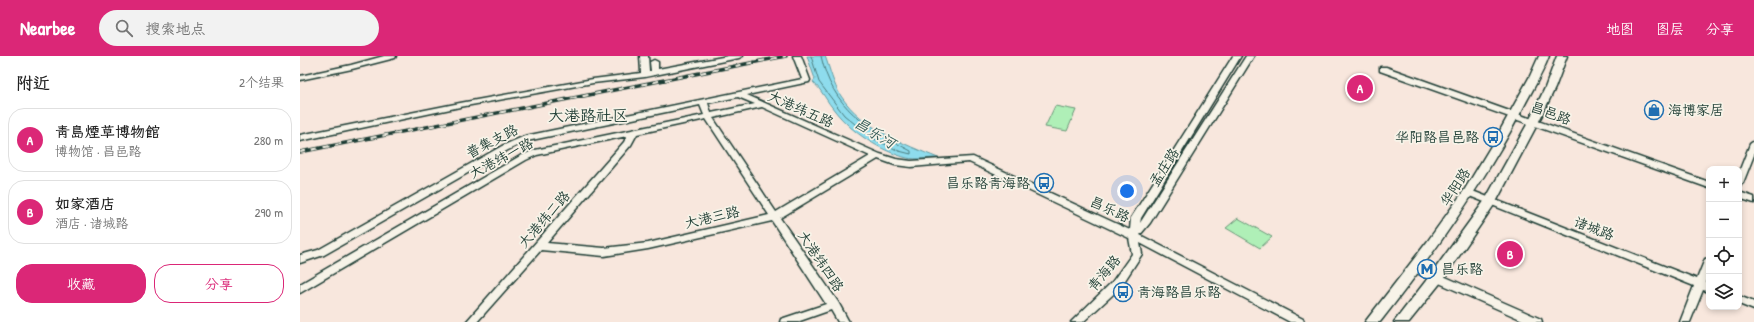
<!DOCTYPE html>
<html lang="zh">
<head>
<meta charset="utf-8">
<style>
	:root { --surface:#fff; --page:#f2f2f2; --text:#222; --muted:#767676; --line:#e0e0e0; --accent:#db2777 }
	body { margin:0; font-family:"Patrick Hand","LXGW WenKai TC",sans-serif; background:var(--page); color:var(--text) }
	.controls { position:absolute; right:12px; bottom:12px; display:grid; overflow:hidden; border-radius:8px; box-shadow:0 2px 6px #0003 }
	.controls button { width:36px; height:36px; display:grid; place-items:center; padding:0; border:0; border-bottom:1px solid var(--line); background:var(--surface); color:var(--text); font:20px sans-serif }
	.you { position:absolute; left:827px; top:135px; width:14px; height:14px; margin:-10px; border:3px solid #fff; border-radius:50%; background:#1a73e8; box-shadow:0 0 0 6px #1a73e833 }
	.badge { display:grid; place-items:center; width:26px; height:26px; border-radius:50%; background:var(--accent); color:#fff; font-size:13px; font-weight:700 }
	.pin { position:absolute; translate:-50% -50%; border:2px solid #fff; box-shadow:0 1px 4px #0006 }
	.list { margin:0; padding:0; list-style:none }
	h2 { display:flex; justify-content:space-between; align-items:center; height:52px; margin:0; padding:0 16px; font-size:17px }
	h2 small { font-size:13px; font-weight:400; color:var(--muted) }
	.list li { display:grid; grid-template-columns:26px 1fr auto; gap:12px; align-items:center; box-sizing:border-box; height:64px; margin:0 8px 8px; padding:0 8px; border:1px solid var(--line); border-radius:16px }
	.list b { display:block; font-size:15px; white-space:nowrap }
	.list p { margin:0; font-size:13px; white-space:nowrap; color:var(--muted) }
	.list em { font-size:13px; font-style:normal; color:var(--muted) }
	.actions { display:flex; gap:8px; padding:12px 16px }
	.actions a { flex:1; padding:9px 0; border:1px solid var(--accent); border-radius:16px; text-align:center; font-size:14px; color:var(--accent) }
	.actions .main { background:var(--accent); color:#fff }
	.icon { flex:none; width:22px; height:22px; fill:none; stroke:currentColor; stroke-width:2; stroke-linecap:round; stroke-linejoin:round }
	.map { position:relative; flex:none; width:1454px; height:266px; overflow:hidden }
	header { display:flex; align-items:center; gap:24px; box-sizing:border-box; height:56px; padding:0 20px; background:var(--accent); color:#fff }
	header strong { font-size:19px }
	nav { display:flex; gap:22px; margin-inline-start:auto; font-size:14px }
	.search { width:280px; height:36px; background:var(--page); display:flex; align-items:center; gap:10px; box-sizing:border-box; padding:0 14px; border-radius:22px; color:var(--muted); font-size:15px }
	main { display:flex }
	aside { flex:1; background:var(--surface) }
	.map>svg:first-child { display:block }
	.green { fill:#afefb7; stroke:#679676 }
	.water { fill:#8edced; stroke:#629ca3 }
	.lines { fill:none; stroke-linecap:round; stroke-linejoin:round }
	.shore { stroke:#4b7d7e; stroke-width:1 }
	.minor-casing { stroke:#1f3d34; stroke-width:3 }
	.major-casing { stroke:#1f3d34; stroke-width:3 }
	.minor { fill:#f7f3e8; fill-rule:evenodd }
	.major { fill:#f7f3e8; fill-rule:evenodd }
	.rail-casing { stroke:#1f3d34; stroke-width:3.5 }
	.rail { stroke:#f7f3e8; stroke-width:2; stroke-dasharray:6; stroke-linecap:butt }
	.labels { text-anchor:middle; stroke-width:3.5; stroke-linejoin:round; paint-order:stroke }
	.street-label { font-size:14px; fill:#1f3d34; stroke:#f7f3e8 }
	.poi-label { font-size:14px; fill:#1f3d34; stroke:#f7f3e8; text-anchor:start }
	.water-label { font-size:15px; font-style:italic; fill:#355d59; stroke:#f7f3e8 }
	.quarter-label { font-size:16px; fill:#1f3d34; stroke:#f7f3e8 }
</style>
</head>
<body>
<header>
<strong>Nearbee</strong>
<div class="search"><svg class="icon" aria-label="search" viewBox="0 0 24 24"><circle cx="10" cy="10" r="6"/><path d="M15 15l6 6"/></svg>搜索地点</div>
<nav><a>地图</a><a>图层</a><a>分享</a></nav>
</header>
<main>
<aside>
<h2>附近<small>2个结果</small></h2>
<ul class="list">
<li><span class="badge">A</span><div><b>青島煙草博物館</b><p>博物馆 · 昌邑路</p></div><em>280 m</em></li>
<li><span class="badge">B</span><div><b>如家酒店</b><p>酒店 · 诸城路</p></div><em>290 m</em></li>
</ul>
<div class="actions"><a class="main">收藏</a><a>分享</a></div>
</aside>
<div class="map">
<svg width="1454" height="266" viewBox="0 0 1454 266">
	<rect width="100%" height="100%" fill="#f8e7dd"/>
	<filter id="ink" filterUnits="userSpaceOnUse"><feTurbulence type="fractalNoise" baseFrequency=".025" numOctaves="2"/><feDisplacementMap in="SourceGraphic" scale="8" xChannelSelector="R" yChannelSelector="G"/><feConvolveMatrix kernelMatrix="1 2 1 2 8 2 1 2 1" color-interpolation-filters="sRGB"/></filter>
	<g filter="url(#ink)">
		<!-- green -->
		<g class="green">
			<polygon points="755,50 776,54 767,75 745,71"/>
			<polygon points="938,162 972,181 960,192 926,172"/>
		</g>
		<!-- water -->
		<path class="water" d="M507,0h18c5,13 8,28 16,40 21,32 63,48 97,62 -10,0 -22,2 -31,0 -26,-7 -55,-25 -72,-47 -8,-9 -13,-21 -22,-29l2,-3z"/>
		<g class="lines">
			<!-- shore -->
			<path class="shore" d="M511,0l8,26 25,33 28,23 27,13 12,3v-3c-44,-23 -79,-43 -90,-95"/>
			<!-- minor casing -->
			<g class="minor-casing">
				<g id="minor">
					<polygon points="84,0 96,0 95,2 52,13 0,24 0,20 51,9"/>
					<polygon points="340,0 348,0 349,15 351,15 350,6 354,4 358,6 358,13 428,0 443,0 439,2 345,21 293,27 160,51 0,85 0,79 160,47 293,23 341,17"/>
					<path d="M493,0h8l9,24 -1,2 -62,13 133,59 16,5 15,2 62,-4 157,73 1,-12 102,-162h8l-100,162 -1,5 106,-167h8l-104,167 -10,12 163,84 1,3h-14l-150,-79 2,11 -22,34 -37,34h-12l41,-40 20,-28 -3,-16 -160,-76 -58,5 -16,-2 -17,-6 -98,59 58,84 11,20h-11l-7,-12 -34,12h-17l1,-3 45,-15 -54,-83 -124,28 -44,7 -63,-6 -64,72h-11l158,-180 3,-6 -90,19 -11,5 -226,133v-9l220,-128 15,-6 169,-35 -4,-10 -173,36 -19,9 -184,105 -24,8v-8l18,-5 184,-104 23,-10 277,-57zM438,41l17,7 -44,9 -3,-10zM462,51l108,49 -94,56 -63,-94zM406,63l63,96 -121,28 -44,5 -57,-5 84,-98 6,-11z"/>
					<polygon points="1080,11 1086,11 1409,126 1409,132 1080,15"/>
					<polygon points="1454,85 1454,99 1443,127 1439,130 1439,116 1450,88"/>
					<polygon points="1170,134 1397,223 1405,203 1409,202 1409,219 1406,227 1409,228 1409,236 1403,234 1390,266 1380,266 1394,230 1167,139 1165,137"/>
					<polygon points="1439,136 1454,141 1454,147 1439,142"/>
					<polygon points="1116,208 1241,263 1242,266 1227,266 1112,215 1111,212 1112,209"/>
					<polygon points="1439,240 1454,246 1454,254 1439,248"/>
				</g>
			</g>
			<!-- major casing -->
			<g class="major-casing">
				<g id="major">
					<path d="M1239,0h10c-7,19 -18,36 -27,54 -40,76 -89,145 -142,212h-15l62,-80 38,-53 32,-53 33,-60z"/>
					<polygon points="1257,0 1267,0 1255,32 1239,65 1196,146 1142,225 1109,266 1094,266 1132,217 1185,144 1229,65 1245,32"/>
				</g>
			</g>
			<!-- minor -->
			<use href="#minor" class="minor"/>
			<!-- major -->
			<use href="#major" class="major"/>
			<!-- rail casing -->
			<g class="rail-casing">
				<polyline id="rail" points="0,96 486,0"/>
			</g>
			<!-- rail -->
			<use href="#rail" class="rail"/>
		</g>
	</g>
	<!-- icons -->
	<defs>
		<g id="shop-ring" transform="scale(1)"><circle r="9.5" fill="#f7f3e8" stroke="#1f6fb2" stroke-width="1.5"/><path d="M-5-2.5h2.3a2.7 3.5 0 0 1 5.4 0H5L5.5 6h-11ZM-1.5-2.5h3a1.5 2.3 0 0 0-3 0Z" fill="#1f6fb2"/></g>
		<g id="bus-ring" transform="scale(1)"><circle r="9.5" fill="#f7f3e8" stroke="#1f6fb2" stroke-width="1.5"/><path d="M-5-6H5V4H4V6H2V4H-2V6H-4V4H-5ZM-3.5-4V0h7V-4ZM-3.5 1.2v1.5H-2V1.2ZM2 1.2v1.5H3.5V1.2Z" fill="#1f6fb2"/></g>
		<g id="metro-ring" transform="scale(1)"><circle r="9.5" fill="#f7f3e8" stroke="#1f6fb2" stroke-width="1.5"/><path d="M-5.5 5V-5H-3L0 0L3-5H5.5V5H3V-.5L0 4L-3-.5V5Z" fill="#1f6fb2"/></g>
	</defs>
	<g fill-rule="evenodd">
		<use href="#shop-ring" x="1354" y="54"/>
		<use href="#bus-ring" x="1193" y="81"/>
		<use href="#bus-ring" x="744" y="127"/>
		<use href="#metro-ring" x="1127" y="213"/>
		<use href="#bus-ring" x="823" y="236"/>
	</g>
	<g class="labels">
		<!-- street labels -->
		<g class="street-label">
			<text transform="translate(501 53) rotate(24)" y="5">大港纬五路</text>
			<text transform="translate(1251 57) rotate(20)" y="5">昌邑路</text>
			<text transform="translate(192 85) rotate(-27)" y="5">普集支路</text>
			<text transform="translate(201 102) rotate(-28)" y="5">大港纬一路</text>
			<text transform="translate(864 111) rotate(-58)" y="5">孟庄路</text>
			<text transform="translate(1155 131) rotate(-57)" y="5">华阳路</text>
			<text transform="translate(810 153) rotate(25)" y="5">昌乐路</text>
			<text transform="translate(412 161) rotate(-13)" y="5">大港三路</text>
			<text transform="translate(244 163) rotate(-49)" y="5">大港纬二路</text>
			<text transform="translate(1294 172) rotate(21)" y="5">诸城路</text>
			<text transform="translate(521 205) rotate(56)" y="5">大港纬四路</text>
			<text transform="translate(804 217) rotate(-50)" y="5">青海路</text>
		</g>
		<!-- poi labels -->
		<g class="poi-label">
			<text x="1368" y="59">海博家居</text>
			<text x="1179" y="86" text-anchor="end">华阳路昌邑路</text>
			<text x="730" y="132" text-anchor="end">昌乐路青海路</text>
			<text x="1141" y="218">昌乐路</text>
			<text x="837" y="241">青海路昌乐路</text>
		</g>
		<!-- water labels -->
		<g class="water-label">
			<text transform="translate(575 77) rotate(31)" y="5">昌乐河</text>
		</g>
		<!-- quarter labels -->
		<g class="quarter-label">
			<text x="288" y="65">大港路社区</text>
		</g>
	</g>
</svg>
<div class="controls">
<button>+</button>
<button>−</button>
<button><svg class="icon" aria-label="locate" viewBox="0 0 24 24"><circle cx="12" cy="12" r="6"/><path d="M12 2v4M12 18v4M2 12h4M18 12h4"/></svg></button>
<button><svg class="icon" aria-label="layers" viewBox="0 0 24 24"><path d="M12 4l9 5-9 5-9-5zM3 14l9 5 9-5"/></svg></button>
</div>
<div class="you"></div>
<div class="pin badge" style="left:1060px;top:32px">A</div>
<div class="pin badge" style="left:1210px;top:198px">B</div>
</div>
</main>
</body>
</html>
